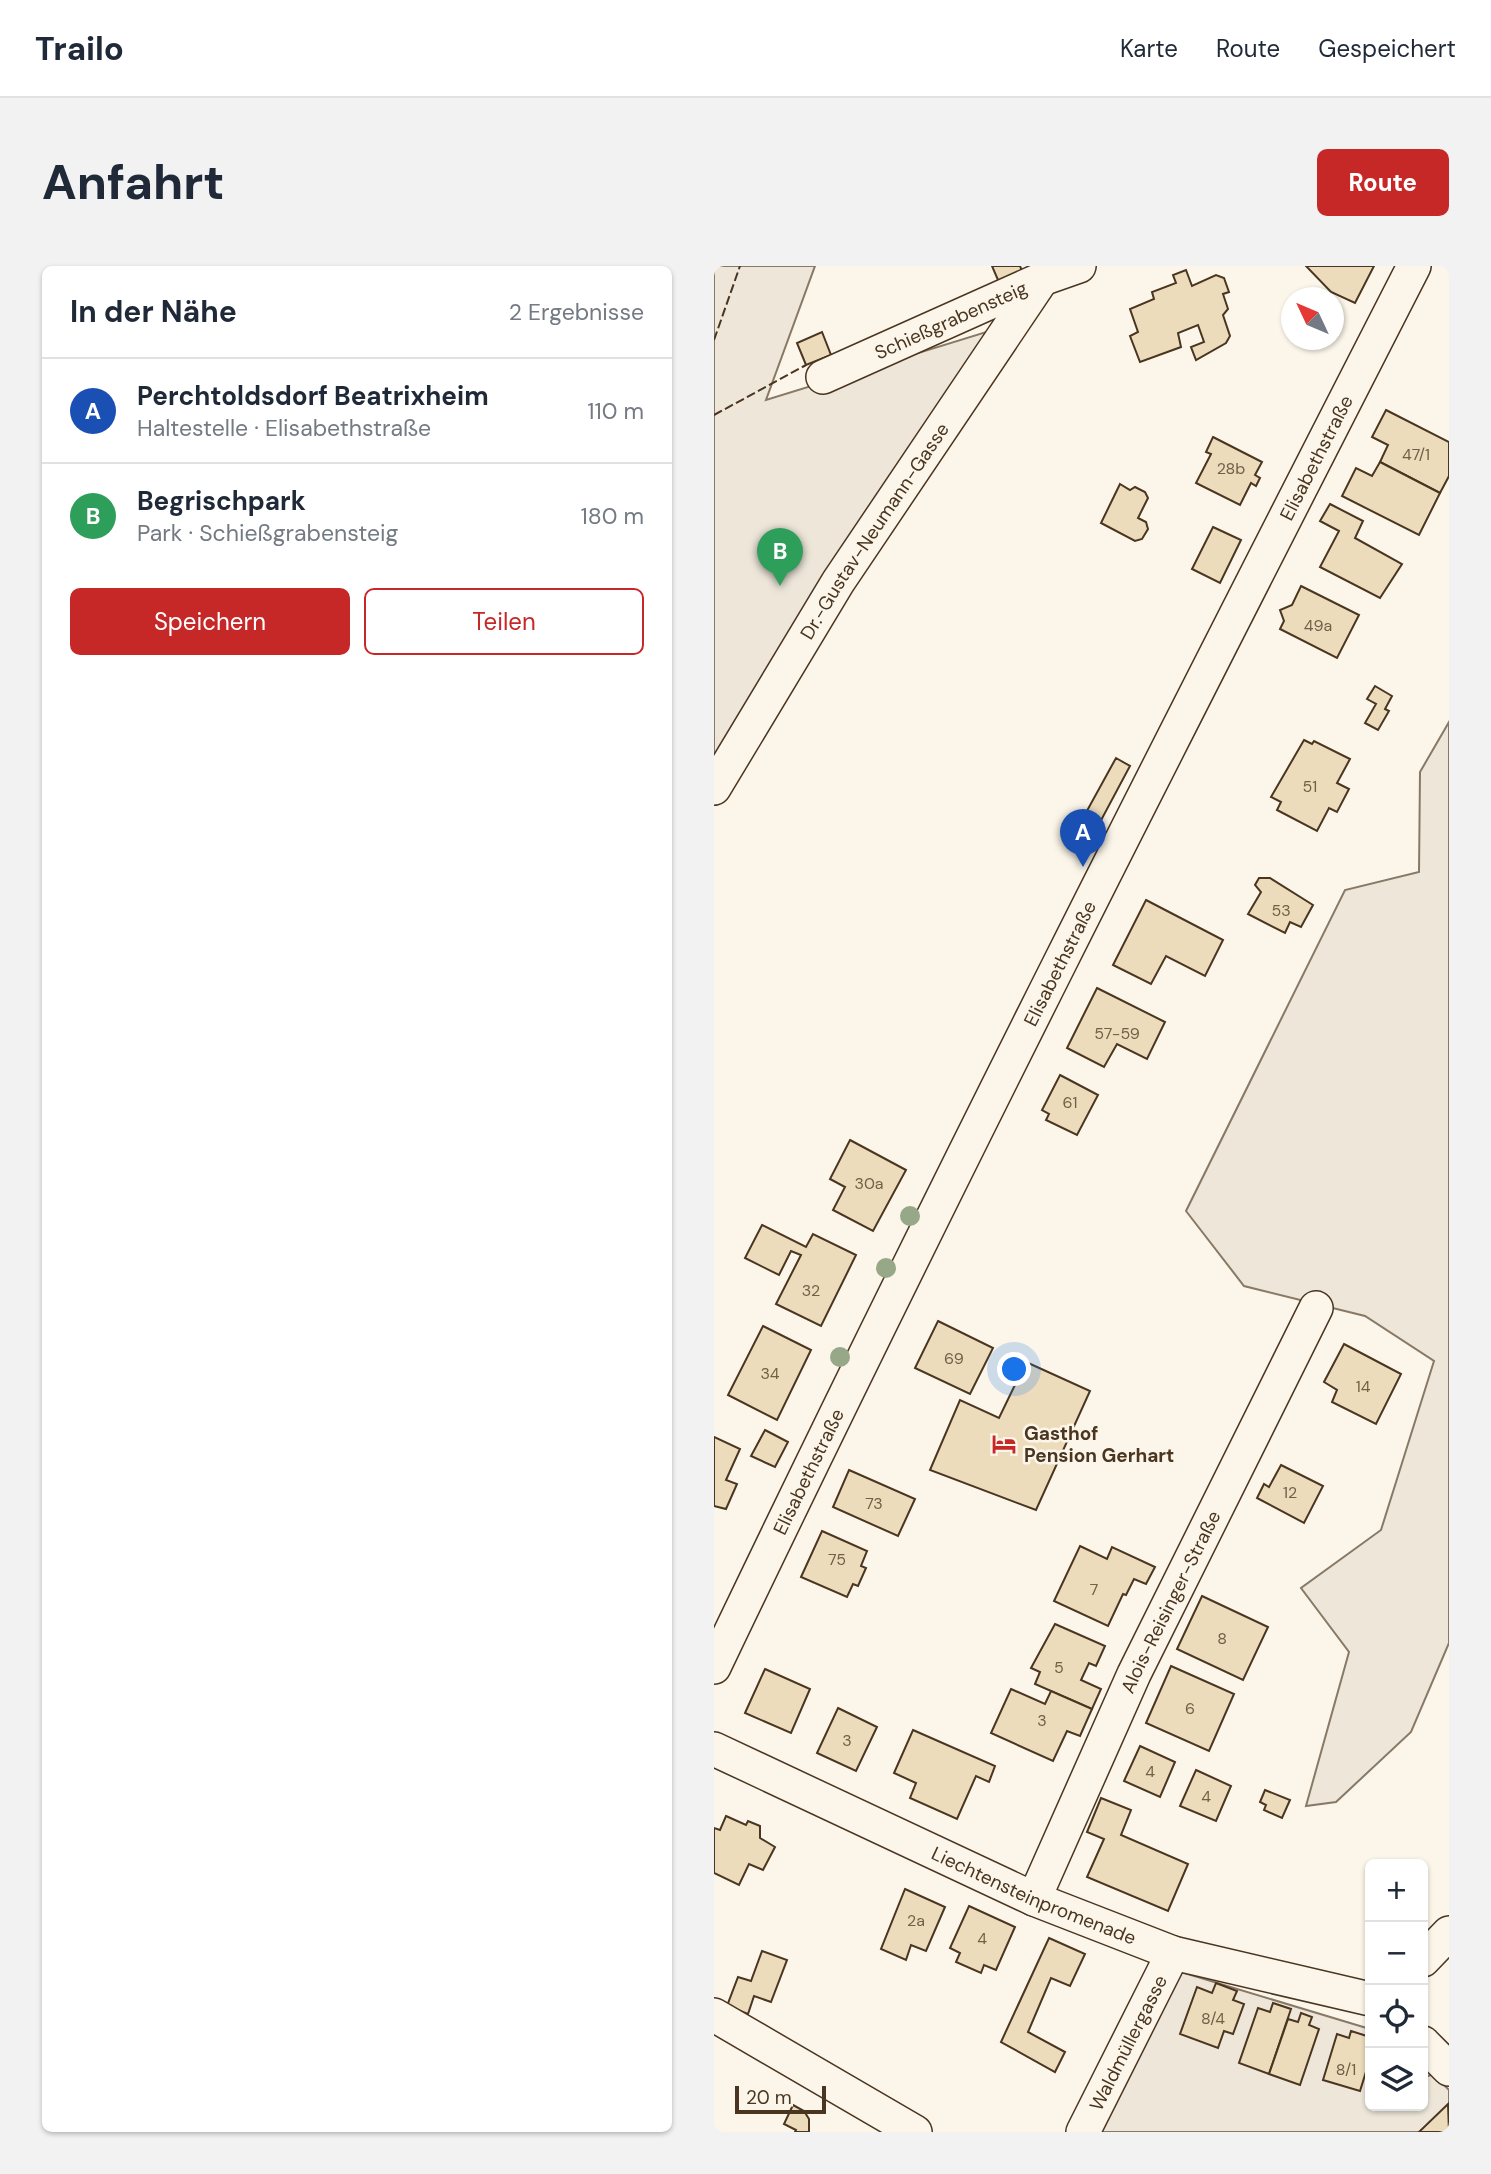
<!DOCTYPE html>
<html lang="de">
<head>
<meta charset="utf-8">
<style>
	:root { --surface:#fff; --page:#f2f2f3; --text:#1f2937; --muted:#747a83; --line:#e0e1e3; --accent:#c62828 }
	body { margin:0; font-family:"DM Sans",sans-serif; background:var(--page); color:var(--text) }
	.controls { position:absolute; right:21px; bottom:21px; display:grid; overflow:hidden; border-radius:10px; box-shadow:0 2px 5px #0004 }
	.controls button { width:63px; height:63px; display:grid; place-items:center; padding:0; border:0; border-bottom:2px solid var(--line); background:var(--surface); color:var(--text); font:35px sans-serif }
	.compass { position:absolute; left:567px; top:21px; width:63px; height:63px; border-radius:50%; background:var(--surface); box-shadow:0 2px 5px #0004; rotate:314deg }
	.scale { position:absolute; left:21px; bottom:18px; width:91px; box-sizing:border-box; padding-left:7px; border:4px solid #4a3520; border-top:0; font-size:19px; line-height:24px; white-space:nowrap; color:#4a3520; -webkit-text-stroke:5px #fbf6e9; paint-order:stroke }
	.you { position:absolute; left:301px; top:1104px; width:24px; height:24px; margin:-18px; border:5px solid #fff; border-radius:50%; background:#1a73e8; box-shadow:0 0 0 10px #1a73e833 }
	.badge { display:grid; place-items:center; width:46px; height:46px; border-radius:50%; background:var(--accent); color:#fff; font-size:23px; font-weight:700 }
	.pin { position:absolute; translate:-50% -58px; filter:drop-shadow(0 2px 4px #0008) }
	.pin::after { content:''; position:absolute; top:37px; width:24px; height:21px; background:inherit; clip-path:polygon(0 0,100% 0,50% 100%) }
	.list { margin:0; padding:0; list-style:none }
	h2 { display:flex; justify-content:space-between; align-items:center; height:91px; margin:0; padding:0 28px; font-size:30px }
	h2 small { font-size:23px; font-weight:400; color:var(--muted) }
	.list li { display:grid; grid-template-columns:46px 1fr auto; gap:21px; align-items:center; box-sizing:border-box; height:105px; padding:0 28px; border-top:2px solid var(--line) }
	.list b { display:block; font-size:26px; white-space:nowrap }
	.list p { margin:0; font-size:23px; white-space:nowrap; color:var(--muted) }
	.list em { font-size:23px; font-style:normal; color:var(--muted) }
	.actions { display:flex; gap:14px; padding:21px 28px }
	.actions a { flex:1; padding:16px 0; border:2px solid var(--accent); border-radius:10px; text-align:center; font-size:24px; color:var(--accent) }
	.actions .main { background:var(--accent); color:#fff }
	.icon { flex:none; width:38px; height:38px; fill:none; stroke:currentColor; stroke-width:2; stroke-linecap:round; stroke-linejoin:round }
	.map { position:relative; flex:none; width:735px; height:1866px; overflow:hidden; border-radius:10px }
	header { display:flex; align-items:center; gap:42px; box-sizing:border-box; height:98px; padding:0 35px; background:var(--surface); border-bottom:2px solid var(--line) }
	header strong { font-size:33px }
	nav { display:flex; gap:38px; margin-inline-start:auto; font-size:24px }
	.intro { display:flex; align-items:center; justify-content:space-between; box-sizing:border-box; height:168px; padding:0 42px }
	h1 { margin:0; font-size:49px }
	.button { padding:18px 32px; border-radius:10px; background:var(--accent); color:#fff; font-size:24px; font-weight:700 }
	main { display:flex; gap:42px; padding:0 42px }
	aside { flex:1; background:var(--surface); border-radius:10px; box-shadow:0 2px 5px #0004 }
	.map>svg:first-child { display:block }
	.green { fill:#ede6d9; stroke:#887966; stroke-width:2 }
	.building { fill:#ecdcbc; stroke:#4a3520; stroke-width:2 }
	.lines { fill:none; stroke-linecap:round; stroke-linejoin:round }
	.minor-casing { stroke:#4a3520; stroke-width:36 }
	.minor { stroke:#fbf6e9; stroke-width:33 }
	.fence { stroke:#4a3520; stroke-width:2; stroke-dasharray:9 3.5; stroke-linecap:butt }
	.tree { fill:#96a887 }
	.labels { text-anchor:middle; stroke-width:5; stroke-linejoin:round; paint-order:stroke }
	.number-label { font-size:16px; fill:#725f47 }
	.street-label { font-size:19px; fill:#4a3520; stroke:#fbf6e9 }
	.poi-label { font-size:19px; font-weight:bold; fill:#4a3520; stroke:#fbf6e9; text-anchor:start }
</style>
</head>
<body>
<header>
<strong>Trailo</strong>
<nav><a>Karte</a><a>Route</a><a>Gespeichert</a></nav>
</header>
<div class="intro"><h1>Anfahrt</h1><a class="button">Route</a></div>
<main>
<aside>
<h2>In der Nähe<small>2 Ergebnisse</small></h2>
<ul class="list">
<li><span class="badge" style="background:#1a4fb4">A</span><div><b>Perchtoldsdorf Beatrixheim</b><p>Haltestelle · Elisabethstraße</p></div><em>110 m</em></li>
<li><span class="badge" style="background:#2e9e5b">B</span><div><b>Begrischpark</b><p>Park · Schießgrabensteig</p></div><em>180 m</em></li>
</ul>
<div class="actions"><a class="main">Speichern</a><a>Teilen</a></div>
</aside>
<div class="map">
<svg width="735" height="1866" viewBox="0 0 735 1866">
	<rect width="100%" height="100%" fill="#fbf6e9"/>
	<!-- green -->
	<g class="green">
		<polygon points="0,0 101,0 52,134 321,51 0,506"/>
		<polygon points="735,456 735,1377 697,1466 622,1536 592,1540 635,1386 587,1322 667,1264 720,1095 651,1050 530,1020 472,945 631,624 705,606 706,506"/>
		<polygon points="467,1706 656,1763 656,1840 709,1840 709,1812 719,1808 735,1824 735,1866 380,1866"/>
	</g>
	<!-- building -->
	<g class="building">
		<polygon points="278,0 306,0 311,12 287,21"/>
		<polygon points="592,0 660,0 641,37 617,26"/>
		<polygon points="472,4 478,20 502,9 510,12 515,26 509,28 514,43 509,49 516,70 512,77 482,94 477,81 490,76 484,59 464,67 467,81 426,96 416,70 424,66 416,43 440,33 438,26 462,17 459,9"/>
		<polygon points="108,66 117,89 92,99 83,77"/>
		<polygon points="672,144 735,176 735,210 726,227 666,196 674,179 658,171"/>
		<polygon points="499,171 548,196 541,209 546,212 542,220 537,217 526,239 482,217 497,188 492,186"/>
		<polygon points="666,196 726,227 705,269 628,230 642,202 658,210"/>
		<polygon points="406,218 416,224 421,221 431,226 434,232 424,252 432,256 434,263 428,273 421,275 387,257"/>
		<polygon points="616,238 649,255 641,272 688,298 666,332 606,301 625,265 606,255"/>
		<polygon points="499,261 527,274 506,317 478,303"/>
		<polygon points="587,320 645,349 623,392 566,363 570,355 566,344 578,339"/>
		<polygon points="661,420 678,430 671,443 675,445 664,464 651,457 662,438 653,433"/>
		<polygon points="590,474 598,478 600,475 636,493 623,517 635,523 623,546 615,542 603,565 563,544 567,536 557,531"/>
		<polygon points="402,492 416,500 384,560 369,552"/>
		<polygon points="545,612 556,612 599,639 587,661 576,656 571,667 534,648 547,626 541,619"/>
		<polygon points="432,634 509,674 491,710 452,690 437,718 399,699"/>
		<polygon points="383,722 451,756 433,793 403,778 390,801 353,782"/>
		<polygon points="346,809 384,829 363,869 332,854 335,848 328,844"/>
		<polygon points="136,874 192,904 159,965 119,944 131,921 116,913"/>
		<polygon points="48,959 92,981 99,968 142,989 107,1060 62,1038 87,989 77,985 65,1009 31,992"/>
		<polygon points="224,1055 279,1082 256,1128 201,1102"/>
		<polygon points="49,1060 97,1084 63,1154 14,1129"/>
		<polygon points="630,1078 687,1108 662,1158 618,1136 623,1124 610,1116"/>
		<polygon points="312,1096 376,1125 322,1244 216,1204 246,1134 285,1152"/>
		<polygon points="51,1164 74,1176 61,1201 37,1190"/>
		<polygon points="0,1171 26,1183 12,1214 23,1218 12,1243 0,1240"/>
		<polygon points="567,1199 609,1220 590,1257 543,1232 550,1218 555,1221"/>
		<polygon points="135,1204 201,1233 184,1270 119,1241"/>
		<polygon points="108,1265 153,1285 147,1300 152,1302 144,1320 139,1318 133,1331 87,1311"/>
		<polygon points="366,1280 393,1293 398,1281 441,1301 432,1318 420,1313 412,1329 409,1328 394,1360 340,1335"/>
		<polygon points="488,1330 554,1361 529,1414 463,1383"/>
		<polygon points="341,1358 391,1380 382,1400 375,1397 367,1414 387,1423 378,1443 321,1418 326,1406 317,1402"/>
		<polygon points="457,1400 520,1428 495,1485 432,1457"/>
		<polygon points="51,1403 96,1423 77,1467 31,1447"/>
		<polygon points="297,1423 331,1438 337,1425 378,1443 366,1470 353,1465 339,1495 277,1467"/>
		<polygon points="124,1442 163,1461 142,1505 103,1487"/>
		<polygon points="199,1464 281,1500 275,1516 262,1510 243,1553 196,1532 202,1517 180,1507"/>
		<polygon points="426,1480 461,1496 446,1531 410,1515"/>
		<polygon points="482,1504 517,1520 502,1555 466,1540"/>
		<polygon points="551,1524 576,1534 568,1552 550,1544 552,1539 546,1536"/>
		<polygon points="387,1532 417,1544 407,1569 474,1598 454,1645 373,1611 390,1573 373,1566"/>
		<polygon points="12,1550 32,1559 34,1555 46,1560 46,1572 61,1581 49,1604 35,1598 25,1619 0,1607 0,1562 6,1564"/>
		<polygon points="191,1623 231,1641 212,1685 197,1679 192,1694 167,1683"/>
		<polygon points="255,1640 301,1661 282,1704 270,1699 267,1707 242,1696 246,1687 236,1682"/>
		<polygon points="335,1672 371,1688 356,1720 337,1712 314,1766 351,1786 341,1806 287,1776"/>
		<polygon points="48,1685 73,1694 57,1736 40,1730 34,1748 13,1740 24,1711 37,1715"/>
		<polygon points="502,1717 523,1725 519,1734 530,1738 519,1768 510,1765 504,1782 466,1768 483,1721 498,1727"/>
		<polygon points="559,1737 577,1743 555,1808 525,1797 544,1742 556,1746"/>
		<polygon points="587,1747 598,1751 595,1759 605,1763 586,1819 555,1808 574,1753 584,1756"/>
		<polygon points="637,1765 656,1771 653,1779 656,1780 656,1793 646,1825 609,1814 623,1768 635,1772"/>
		<polygon points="734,1838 735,1866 705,1866"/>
		<polygon points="79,1839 90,1845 95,1853 95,1866 81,1866 82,1864 70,1858"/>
	</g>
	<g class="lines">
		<!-- minor casing -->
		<g class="minor-casing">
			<g id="minor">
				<path id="s1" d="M109,111l219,-98 37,-13"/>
				<path id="s2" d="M0,522l124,-206 204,-303"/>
				<path id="s3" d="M0,1401c225,-471 462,-936 700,-1401"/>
				<path id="s4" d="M0,1483l320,150 139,54 197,46"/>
				<path id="s5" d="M320,1633l100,-225 182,-366"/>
				<polyline points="709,1694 735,1667"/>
				<polyline points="0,1749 201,1866"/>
				<polyline points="709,1777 735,1803"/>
				<path id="s6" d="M369,1866l90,-179"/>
			</g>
		</g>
		<!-- minor -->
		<use href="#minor" class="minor"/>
		<!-- fence -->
		<g class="fence">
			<polyline points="0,74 26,0"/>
			<polyline points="0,149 92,99"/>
		</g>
	</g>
	<!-- trees -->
	<g class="tree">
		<circle cx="196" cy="950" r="10"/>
		<circle cx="172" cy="1002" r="10"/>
		<circle cx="126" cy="1091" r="10"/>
	</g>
	<!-- icons -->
	<defs>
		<g id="hotel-bare" transform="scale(1.89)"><path d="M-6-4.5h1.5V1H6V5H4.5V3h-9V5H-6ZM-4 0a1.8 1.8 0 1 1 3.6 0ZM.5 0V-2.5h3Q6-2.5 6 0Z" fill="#c62828" stroke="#fbf6e9" stroke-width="2.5" paint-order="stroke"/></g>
	</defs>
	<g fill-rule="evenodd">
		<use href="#hotel-bare" x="290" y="1178"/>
	</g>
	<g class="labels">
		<!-- number labels -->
		<g class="number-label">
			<text x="702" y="194">47/1</text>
			<text x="517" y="208">28b</text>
			<text x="604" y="365">49a</text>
			<text x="596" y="526">51</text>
			<text x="567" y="650">53</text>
			<text x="403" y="773">57-59</text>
			<text x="356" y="842">61</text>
			<text x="155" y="923">30a</text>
			<text x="97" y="1030">32</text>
			<text x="240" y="1098">69</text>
			<text x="56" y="1113">34</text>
			<text x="649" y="1126">14</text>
			<text x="576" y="1232">12</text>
			<text x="160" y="1243">73</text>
			<text x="123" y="1299">75</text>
			<text x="380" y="1329">7</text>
			<text x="508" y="1378">8</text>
			<text x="345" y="1407">5</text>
			<text x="476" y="1448">6</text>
			<text x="328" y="1460">3</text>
			<text x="133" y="1480">3</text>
			<text x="436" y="1511">4</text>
			<text x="492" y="1536">4</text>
			<text x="202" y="1660">2a</text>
			<text x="268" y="1678">4</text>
			<text x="499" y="1758">8/4</text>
			<text x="632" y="1809">8/1</text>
		</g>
		<!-- street labels -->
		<g class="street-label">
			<text dy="7" stroke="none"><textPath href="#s1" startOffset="140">Schießgrabensteig</textPath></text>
			<text dy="7" stroke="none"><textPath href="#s3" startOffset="1351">Elisabethstraße</textPath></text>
			<text dy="7" stroke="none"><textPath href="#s2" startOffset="303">Dr.-Gustav-Neumann-Gasse</textPath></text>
			<text dy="7" stroke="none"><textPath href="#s3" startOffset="784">Elisabethstraße</textPath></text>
			<text dy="7" stroke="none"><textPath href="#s3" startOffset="217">Elisabethstraße</textPath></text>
			<text dy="7" stroke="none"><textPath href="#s5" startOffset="327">Alois-Reisinger-Straße</textPath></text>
			<text dy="7" stroke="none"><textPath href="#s4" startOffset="352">Liechtensteinpromenade</textPath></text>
			<text dy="7" stroke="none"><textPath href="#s6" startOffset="100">Waldmüllergasse</textPath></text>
		</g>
		<!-- poi labels -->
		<g class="poi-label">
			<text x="310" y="1174">Gasthof<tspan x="310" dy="22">Pension Gerhart</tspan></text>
		</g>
	</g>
</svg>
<div class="controls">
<button>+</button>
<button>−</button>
<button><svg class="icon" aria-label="locate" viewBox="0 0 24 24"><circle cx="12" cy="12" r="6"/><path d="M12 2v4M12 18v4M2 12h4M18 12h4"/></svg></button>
<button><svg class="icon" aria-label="layers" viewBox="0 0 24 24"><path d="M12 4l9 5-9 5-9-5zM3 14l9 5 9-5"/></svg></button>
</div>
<svg class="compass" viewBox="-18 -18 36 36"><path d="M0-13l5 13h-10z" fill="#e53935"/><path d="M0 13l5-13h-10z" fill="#747a83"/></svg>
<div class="scale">20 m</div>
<div class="you"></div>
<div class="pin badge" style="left:369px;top:601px;background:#1a4fb4">A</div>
<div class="pin badge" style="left:66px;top:320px;background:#2e9e5b">B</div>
</div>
</main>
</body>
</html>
